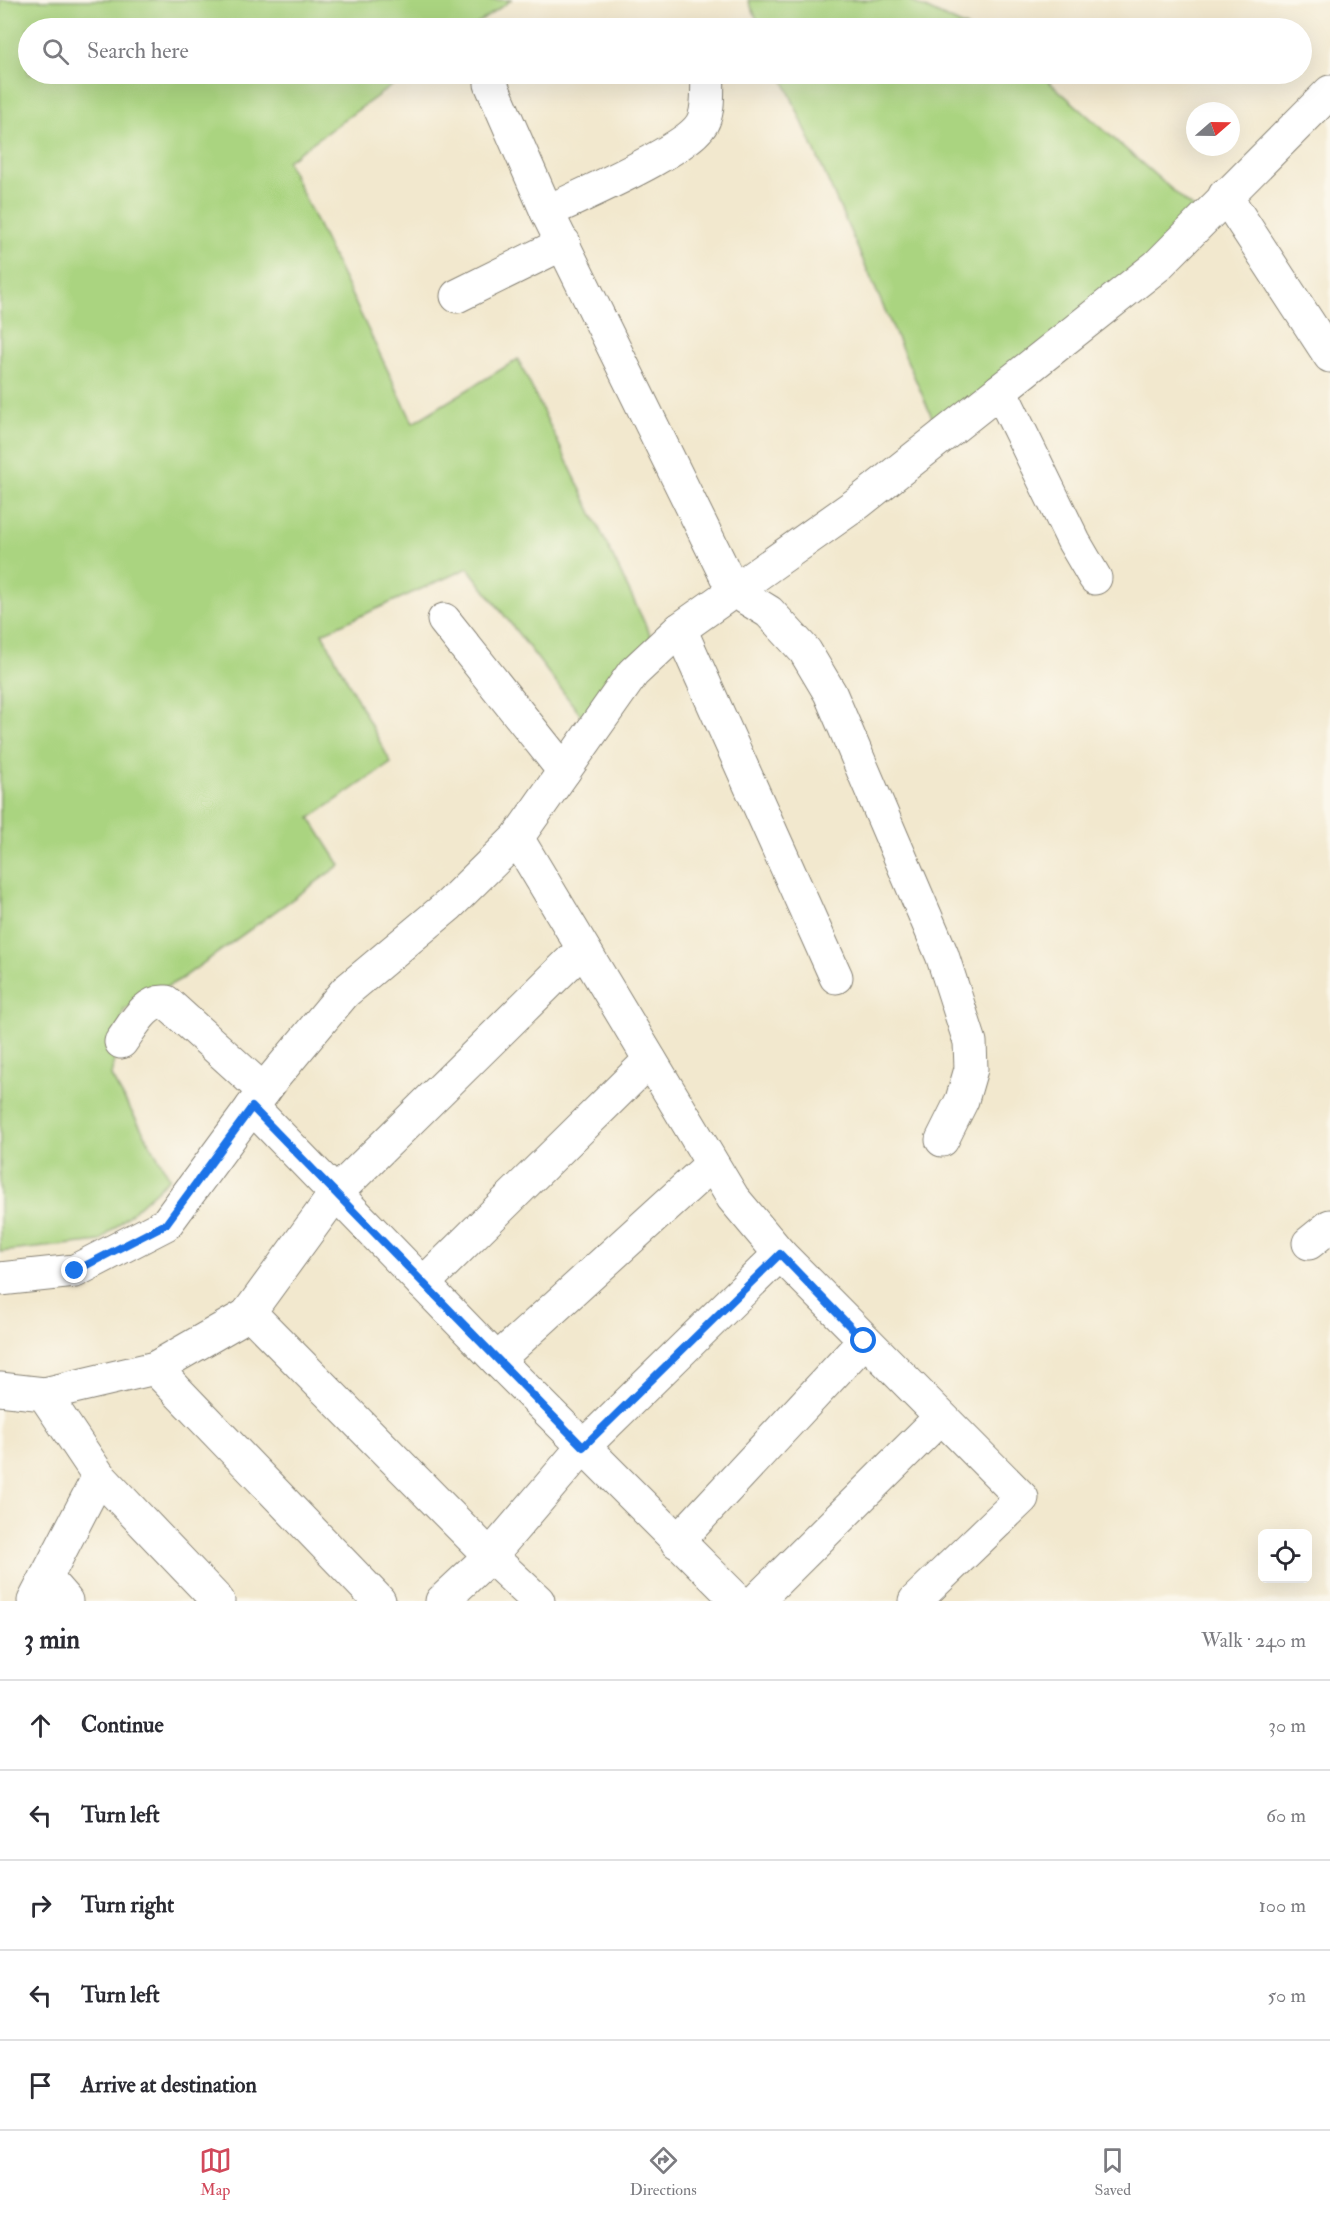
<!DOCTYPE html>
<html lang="en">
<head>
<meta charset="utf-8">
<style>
	:root { --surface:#fff; --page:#f7f7f7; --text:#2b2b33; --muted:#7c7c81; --line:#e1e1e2; --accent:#d1495b }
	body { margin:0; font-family:"IM FELL Double Pica",serif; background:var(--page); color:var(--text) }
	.controls { position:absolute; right:18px; bottom:18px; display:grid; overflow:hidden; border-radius:9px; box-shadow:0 6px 24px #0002 }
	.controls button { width:54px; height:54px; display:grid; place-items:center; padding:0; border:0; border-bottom:2px solid var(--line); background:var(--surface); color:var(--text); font:30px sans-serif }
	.compass { position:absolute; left:1186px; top:102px; width:54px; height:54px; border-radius:50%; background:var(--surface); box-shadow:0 6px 24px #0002; rotate:70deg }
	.stop { position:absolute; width:18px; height:18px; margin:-14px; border:4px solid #1a73e8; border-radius:50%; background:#fff }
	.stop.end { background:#1a73e8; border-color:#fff; box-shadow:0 2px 6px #0008 }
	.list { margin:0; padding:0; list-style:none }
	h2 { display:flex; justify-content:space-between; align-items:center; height:78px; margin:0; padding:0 24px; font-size:26px }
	h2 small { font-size:20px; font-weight:400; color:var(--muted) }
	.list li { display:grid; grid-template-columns:39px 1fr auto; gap:18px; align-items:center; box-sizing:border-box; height:90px; padding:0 24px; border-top:2px solid var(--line) }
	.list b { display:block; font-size:22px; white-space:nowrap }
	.list em { font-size:20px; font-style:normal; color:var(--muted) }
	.icon { flex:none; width:33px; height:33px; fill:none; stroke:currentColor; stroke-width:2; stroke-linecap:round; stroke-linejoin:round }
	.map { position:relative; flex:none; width:1330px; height:1601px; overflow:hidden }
	.search { position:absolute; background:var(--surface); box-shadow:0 6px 24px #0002; left:18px; right:18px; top:18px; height:66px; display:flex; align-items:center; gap:15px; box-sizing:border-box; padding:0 21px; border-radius:33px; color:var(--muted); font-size:22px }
	.sheet { height:528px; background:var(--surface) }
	nav { display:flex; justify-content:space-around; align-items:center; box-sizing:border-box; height:84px; border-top:2px solid var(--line); background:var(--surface); font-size:16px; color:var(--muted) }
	nav a { display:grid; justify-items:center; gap:3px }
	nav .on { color:var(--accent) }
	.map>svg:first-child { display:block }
	.green { fill:#aad480; stroke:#63784e; stroke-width:1.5 }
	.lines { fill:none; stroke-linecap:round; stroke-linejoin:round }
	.minor-casing { stroke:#878275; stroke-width:35 }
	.minor { stroke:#fff; stroke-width:33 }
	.route { stroke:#1a73e8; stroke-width:8 }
</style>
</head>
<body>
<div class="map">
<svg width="1330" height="1601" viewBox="0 0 1330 1601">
	<rect width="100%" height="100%" fill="#fbf7ec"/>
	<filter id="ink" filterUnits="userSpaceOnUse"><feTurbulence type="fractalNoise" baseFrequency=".0167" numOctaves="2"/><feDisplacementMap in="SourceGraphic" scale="12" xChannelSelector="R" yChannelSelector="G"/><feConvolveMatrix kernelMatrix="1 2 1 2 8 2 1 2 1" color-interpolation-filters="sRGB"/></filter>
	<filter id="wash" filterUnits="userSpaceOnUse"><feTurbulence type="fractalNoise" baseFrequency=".008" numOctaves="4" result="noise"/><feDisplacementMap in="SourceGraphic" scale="24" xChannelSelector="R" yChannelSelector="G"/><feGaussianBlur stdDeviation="1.35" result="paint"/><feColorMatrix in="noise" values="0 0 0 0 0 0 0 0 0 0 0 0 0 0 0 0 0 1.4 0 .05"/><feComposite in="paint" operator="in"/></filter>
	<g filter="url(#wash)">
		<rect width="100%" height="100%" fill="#f2e8ce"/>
		<!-- green -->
		<g class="green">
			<polygon points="0,0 511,0 471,28 28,28 28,74 408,74 287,161 413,423 518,359 658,651 599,739 468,568 322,633 391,763 310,818 340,865 181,979 124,1010 111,1076 170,1178 100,1241 0,1252"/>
			<polygon points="748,0 908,0 968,28 761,28"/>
			<polygon points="781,74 1040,74 1203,217 939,433"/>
		</g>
	</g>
	<g filter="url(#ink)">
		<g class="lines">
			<!-- minor casing -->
			<g class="minor-casing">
				<g id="minor">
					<polyline points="492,74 491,84 547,212 733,590 769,612 805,651 830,693 942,955 970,1042 971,1069 962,1100 942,1140"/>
					<polyline points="1225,195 1330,356"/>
					<path d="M547,212c30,-15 148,-64 157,-93 5,-13 3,-31 4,-45"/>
					<polyline points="457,296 564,243"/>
					<polyline points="1000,390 1074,542 1095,578"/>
					<polyline points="444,620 564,771"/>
					<polyline points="680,629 836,977"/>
					<polyline points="517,838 733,1198 780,1254 1022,1498 915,1601"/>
					<path d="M121,1042c12,-16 24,-42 45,-40l98,89"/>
					<polyline points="252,1107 497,1360 738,1601"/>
					<polyline points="1309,1243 1330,1226"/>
					<polyline points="0,1279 75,1271 166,1224 275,1076 345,992 449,905 517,838 633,673 680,629 858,503 1157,266 1330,92"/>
					<polyline points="423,1284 650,1060"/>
					<polyline points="249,1312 490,1556 538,1601"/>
					<polyline points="497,1360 711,1165"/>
					<polyline points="155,1368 379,1601"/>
					<polyline points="0,1389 44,1394 99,1476 34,1601"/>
					<polyline points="44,1394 155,1368 247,1315 336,1193 583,949"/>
					<polyline points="99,1476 218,1601"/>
					<polyline points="677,1542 864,1341"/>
					<polyline points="46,1578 66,1601"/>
					<polyline points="442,1601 490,1556 583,1447 780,1254"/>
					<polyline points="756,1601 941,1417"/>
				</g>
			</g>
			<!-- minor -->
			<use href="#minor" class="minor"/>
		</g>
	</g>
	<g class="lines" filter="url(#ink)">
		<!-- route -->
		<polyline class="route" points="75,1271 166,1224 252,1107 583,1447 780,1254 864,1341"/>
	</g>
</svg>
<div class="controls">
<button><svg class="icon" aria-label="locate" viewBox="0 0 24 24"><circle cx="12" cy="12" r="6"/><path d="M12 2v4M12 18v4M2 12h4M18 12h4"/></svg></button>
</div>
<svg class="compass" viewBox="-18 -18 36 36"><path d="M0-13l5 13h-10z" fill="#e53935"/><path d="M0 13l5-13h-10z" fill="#7c7c81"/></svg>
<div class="stop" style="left:864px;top:1341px"></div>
<div class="stop end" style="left:75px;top:1271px"></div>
<div class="search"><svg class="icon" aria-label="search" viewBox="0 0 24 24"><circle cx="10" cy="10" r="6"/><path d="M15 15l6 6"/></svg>Search here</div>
</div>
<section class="sheet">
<h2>3 min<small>Walk · 240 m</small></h2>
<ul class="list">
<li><svg class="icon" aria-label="ahead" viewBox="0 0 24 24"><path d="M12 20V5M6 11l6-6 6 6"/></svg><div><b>Continue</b></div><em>30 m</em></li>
<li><svg class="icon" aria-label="left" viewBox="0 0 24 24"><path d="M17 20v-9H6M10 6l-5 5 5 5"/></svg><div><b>Turn left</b></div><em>60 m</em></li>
<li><svg class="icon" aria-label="right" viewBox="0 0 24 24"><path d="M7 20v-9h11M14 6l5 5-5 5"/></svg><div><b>Turn right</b></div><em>100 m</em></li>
<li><svg class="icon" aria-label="left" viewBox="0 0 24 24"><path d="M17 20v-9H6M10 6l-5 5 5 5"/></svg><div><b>Turn left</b></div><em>50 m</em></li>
<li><svg class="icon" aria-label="arrive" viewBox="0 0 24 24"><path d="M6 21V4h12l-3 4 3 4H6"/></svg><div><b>Arrive at destination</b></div></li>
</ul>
</section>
<nav>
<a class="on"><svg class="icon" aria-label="map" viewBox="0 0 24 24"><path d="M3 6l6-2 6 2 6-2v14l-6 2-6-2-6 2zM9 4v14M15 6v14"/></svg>Map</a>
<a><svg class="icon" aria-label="directions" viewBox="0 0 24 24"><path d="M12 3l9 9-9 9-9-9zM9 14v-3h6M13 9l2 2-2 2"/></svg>Directions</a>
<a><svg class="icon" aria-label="saved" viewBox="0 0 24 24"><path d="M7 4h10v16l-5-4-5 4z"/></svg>Saved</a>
</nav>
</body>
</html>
